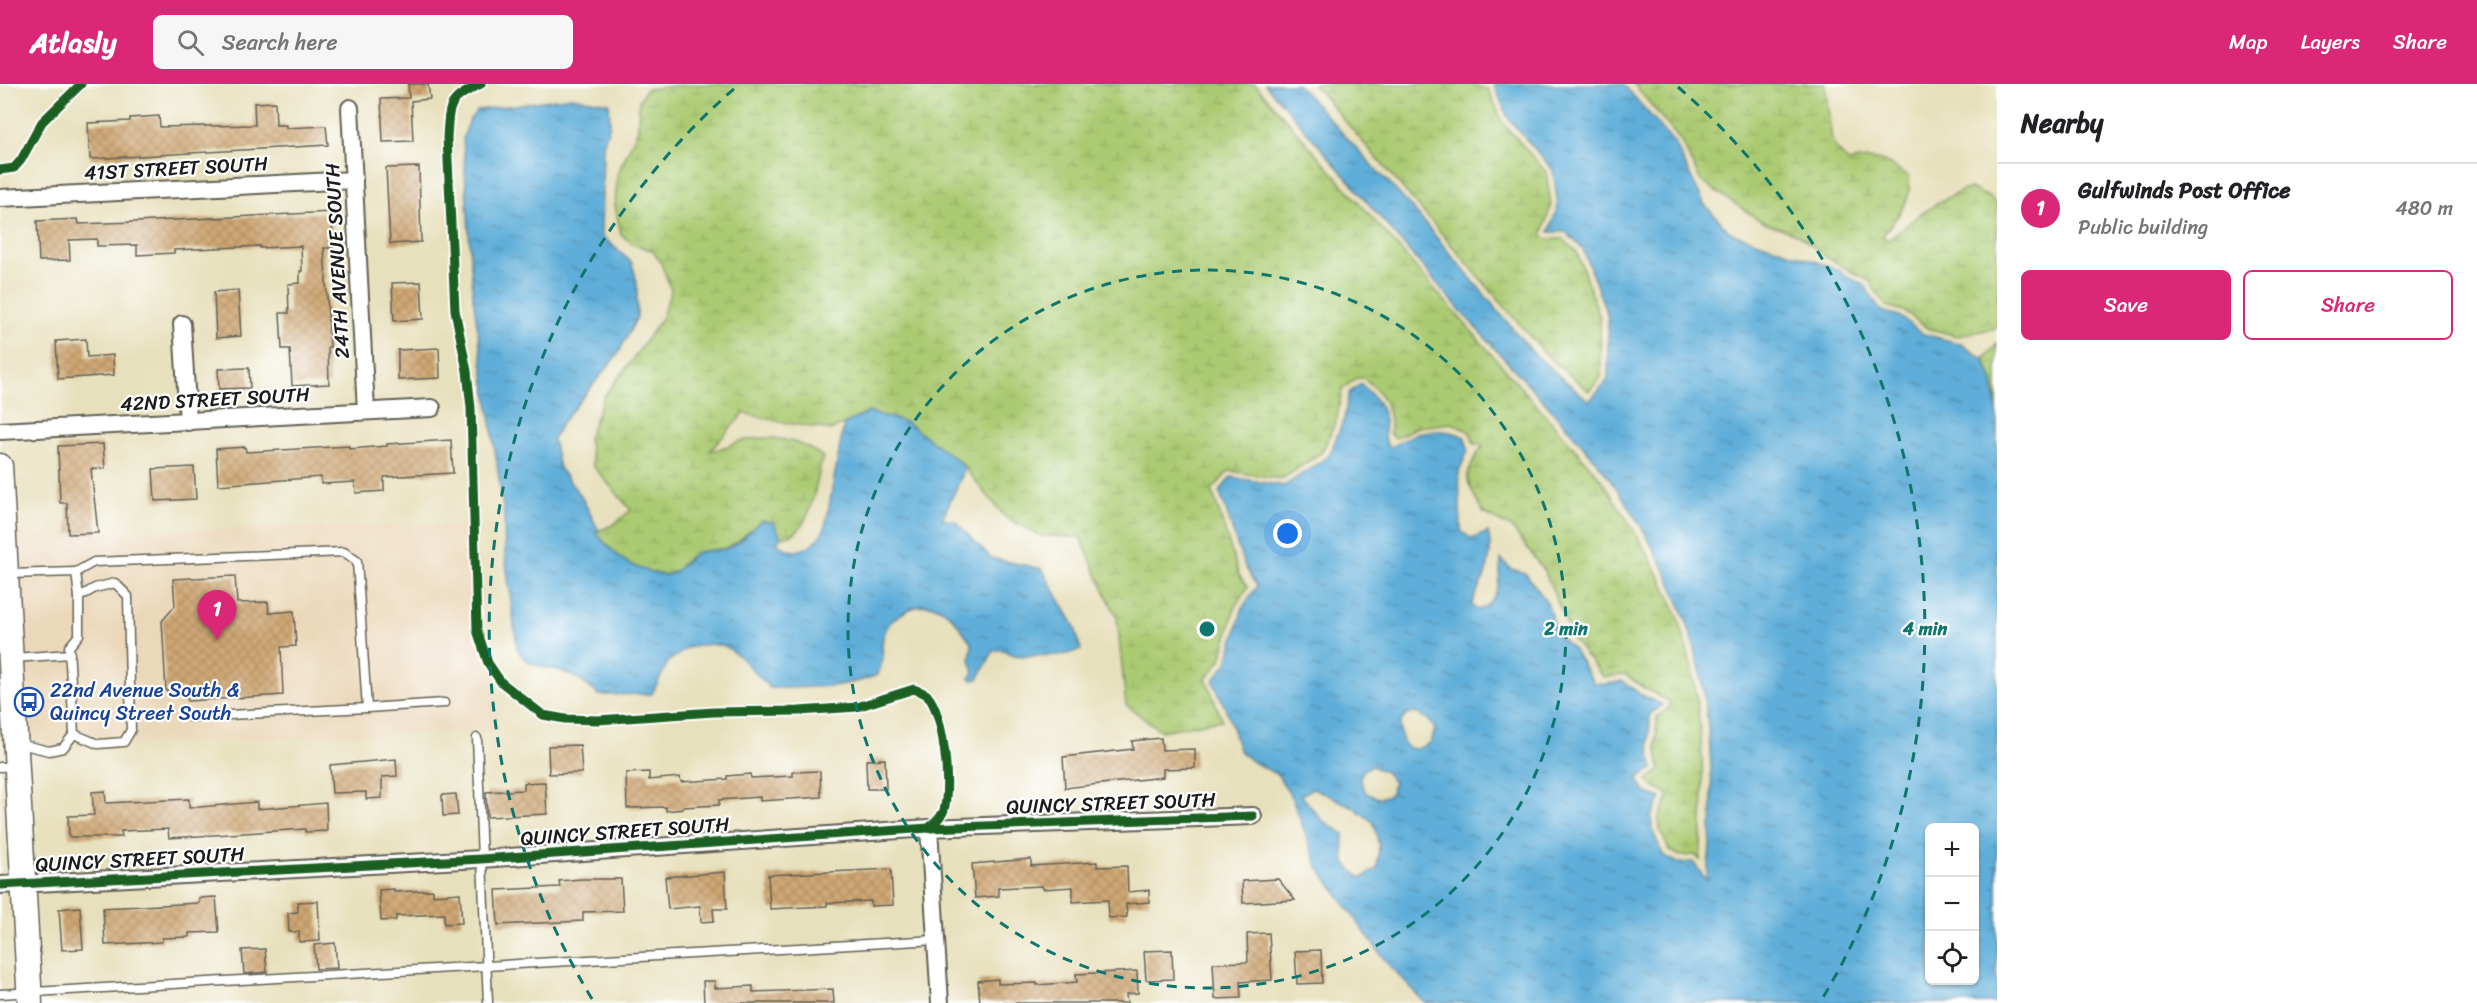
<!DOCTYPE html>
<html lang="en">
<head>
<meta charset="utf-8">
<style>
	:root { --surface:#fff; --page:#f6f6f6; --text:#202124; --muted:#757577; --line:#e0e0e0; --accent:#db2777 }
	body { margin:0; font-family:Sriracha,sans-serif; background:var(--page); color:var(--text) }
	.controls { position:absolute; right:18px; bottom:18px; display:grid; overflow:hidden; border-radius:9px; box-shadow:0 2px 4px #0004 }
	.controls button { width:54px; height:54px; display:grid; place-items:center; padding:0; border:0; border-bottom:2px solid var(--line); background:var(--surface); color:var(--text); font:30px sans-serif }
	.you { position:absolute; left:1288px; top:450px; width:21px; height:21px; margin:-15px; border:4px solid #fff; border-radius:50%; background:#1a73e8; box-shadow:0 0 0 9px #1a73e833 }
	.badge { display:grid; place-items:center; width:39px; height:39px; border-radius:50%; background:var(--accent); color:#fff; font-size:20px; font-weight:700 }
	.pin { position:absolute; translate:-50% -50px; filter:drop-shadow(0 2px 3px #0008) }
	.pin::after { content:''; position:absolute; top:32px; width:21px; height:18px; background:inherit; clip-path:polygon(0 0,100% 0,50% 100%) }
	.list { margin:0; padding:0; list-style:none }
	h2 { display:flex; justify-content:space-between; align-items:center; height:78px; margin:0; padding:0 24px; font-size:26px }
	h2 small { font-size:20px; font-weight:400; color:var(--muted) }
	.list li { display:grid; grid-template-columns:39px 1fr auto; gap:18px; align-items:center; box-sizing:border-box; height:90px; padding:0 24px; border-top:2px solid var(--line) }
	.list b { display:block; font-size:22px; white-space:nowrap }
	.list p { margin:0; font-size:20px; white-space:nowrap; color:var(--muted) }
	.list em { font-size:20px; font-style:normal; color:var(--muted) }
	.actions { display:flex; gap:12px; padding:18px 24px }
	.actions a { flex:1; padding:14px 0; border:2px solid var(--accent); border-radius:9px; text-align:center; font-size:21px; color:var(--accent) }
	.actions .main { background:var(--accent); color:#fff }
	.icon { flex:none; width:33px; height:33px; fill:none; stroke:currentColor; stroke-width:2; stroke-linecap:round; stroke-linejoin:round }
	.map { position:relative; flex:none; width:1997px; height:919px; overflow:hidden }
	header { display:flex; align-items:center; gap:36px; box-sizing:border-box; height:84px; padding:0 30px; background:var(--accent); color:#fff }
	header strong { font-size:28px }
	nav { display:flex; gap:33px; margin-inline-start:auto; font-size:21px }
	.search { width:420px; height:54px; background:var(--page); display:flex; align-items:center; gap:15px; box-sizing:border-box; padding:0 21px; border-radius:9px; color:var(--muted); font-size:22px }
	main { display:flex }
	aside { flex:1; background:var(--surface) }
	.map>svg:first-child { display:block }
	.built { fill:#ebd8ba }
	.grass { fill:url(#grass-tufts); stroke:#647447; stroke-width:1.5 }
	.wetland { fill:url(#wetland-marsh); stroke:#647447; stroke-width:1.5 }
	.water { fill:url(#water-ripples); stroke:#3e657a; stroke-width:1.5; fill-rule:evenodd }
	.building { fill:url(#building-cross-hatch) }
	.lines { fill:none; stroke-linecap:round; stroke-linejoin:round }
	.service-casing { stroke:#636154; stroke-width:11 }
	.minor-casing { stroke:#636154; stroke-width:20 }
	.secondary-casing { stroke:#636154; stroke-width:27 }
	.service { stroke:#fff; stroke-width:8 }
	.minor { stroke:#fff; stroke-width:16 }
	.secondary { stroke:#fff; stroke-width:24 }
	.cycleway-casing { stroke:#fff; stroke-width:13 }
	.cycleway { stroke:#1b5e20; stroke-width:9 }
	.ring { fill:none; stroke:#0f766e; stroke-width:3; stroke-dasharray:10 8 }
	.labels { text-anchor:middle; stroke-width:4.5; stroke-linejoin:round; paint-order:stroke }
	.street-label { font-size:20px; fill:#1c1c1c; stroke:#fff }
	.transit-label { font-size:20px; fill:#164399; stroke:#fff; text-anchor:start }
	.centre { fill:#0f766e; stroke:#fff; stroke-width:3 }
	.ring-label { font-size:18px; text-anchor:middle; font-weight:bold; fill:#0f766e; stroke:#fff; stroke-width:4.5; stroke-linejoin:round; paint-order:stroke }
</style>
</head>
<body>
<header>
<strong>Atlasly</strong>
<div class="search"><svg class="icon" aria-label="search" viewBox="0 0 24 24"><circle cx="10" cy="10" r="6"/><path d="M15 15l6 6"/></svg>Search here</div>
<nav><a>Map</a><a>Layers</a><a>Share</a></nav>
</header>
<main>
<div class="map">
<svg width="1997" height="919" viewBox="0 0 1997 919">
	<defs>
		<pattern id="grass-tufts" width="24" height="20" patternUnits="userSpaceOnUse" patternTransform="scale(1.5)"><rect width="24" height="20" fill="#abcb72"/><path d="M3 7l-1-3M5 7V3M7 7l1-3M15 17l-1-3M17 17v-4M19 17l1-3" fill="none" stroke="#93ae62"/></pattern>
		<pattern id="wetland-marsh" width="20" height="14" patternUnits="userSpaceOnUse" patternTransform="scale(1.5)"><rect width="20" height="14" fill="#abcb72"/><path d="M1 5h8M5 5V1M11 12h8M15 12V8" fill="none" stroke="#93ae62"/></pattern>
		<pattern id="water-ripples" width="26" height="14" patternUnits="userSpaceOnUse" patternTransform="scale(1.5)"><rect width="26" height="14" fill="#5faed9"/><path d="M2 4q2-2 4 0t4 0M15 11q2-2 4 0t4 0" fill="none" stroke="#4e8daf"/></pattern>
		<pattern id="building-cross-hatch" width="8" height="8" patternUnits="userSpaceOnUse" patternTransform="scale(1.5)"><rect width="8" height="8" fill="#cfa774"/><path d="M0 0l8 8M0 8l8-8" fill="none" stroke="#b18f64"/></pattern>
	</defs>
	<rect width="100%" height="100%" fill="#fff"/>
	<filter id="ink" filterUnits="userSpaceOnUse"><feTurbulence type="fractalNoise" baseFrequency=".0167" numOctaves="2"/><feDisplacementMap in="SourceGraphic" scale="12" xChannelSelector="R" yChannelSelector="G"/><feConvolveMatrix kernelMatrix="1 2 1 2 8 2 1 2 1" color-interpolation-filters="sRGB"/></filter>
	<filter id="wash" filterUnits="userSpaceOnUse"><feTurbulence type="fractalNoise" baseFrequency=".008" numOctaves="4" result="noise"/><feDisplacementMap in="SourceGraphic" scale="24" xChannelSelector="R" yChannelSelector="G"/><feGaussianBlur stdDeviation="1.35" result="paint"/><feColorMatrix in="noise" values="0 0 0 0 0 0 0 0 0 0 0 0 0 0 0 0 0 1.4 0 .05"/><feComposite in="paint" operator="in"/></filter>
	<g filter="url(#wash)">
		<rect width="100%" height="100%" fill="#e7e0bc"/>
		<!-- built -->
		<polygon class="built" points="477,440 499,646 30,665 16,449"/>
		<!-- grass -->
		<polygon class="grass" points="1997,260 1997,330 1993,298 1984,275"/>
		<!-- wetland -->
		<g class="wetland">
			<path d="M695,0h560l346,395c27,42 58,88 76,136 27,77 29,164 23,245l-5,-5 -15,1 -11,-6 -9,-20 -1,-12 10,-22c-6,-8 -17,-7 -22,-16l13,-10 -4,-25 1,-28 12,-9 1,-6 -26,-14 -18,-13 -23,2 -30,-38 -28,-67 -33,-44 -30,-16c-17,-37 -21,-31 1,-67l-9,-1 -4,-12 -18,-9 -35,4 -21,11 -6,-4c2,-25 -7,-41 -26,-56h-8l-14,12 -5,28 -15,34 -40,27 -53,-8 -17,19 27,85 9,12 -13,19 -14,54 -15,19 16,41 -61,11 -35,-26 -9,-87 -37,-81 -39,-1 -35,-18 -46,-56 -91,-50 -37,18 -52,-8 -36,-9 -34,38c9,-1 21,-7 31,-10 30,-7 58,-2 82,16 -7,22 -9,55 -25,73 -4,5 -11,6 -17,7l-9,-15 -11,-1 -24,21 -13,7h-9l-26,8 -11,13 -15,6 -30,-8 -13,-9 -25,-27 18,-7 18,-15 -38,-44 -5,-28 16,-42 27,-34 31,-45 9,-27 -10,-27 -9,-13 -20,-6 -11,-10 -6,-28 2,-31 21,-46 1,-28 7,-12z"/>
			<polygon points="1313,0 1471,0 1489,6 1502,38 1546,88 1551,121 1542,151 1547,155 1563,155 1577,168 1600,234 1601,293 1589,307 1547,272"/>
			<path d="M1634,0h191l7,57 5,9 12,12c28,-7 38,-1 60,15 4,26 -14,41 -27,60l7,3c24,-22 50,-41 81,-52l21,10 6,7v123l-40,8 -30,-8 -23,-17 -18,-5 -17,-25 -40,-22 -30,-24 -38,-14 -60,-40 -21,-41z"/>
		</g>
		<!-- water -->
		<g class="water">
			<path d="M1265,0h32l115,124 122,146 55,47 19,-21v-63l-25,-68 -17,-17h-17l9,-26 -5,-36 -45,-52 -14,-34h129l52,60 30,61 25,27 102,35 33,19 16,25 18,5 24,18 36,9 25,16 9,23 4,32v589h-572l-38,-40 -69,-96 -25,-67 -15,-25 -27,-14 -12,-11 -11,-36 -15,-33 14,-18 16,-56 14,-21c-20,-26 -24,-63 -38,-94l12,-15 53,9 45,-30 15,-37 5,-26 12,-9c9,9 22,21 23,35 1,11 -1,17 4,28 12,-3 20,-11 31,-14 16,-4 31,-3 46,4l3,14 -9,20 2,60 11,8 16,-7c4,13 2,30 -3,43 -4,11 -12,19 -13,31l6,4c22,-8 21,-31 23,-51l10,10 14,4 22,29 10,33 16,14 21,34 13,1 16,-3 17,13 23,11 -13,9 -1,32 4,23 -16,9 8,14 16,6 -10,19 2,15 10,23 15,8 15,-1 13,18c12,-75 5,-198 -23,-268 -17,-45 -48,-100 -76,-137 -45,-58 -98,-109 -146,-164 -66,-75 -130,-153 -196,-227zM1415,629l13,6 7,10 -4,13c-21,14 -31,5 -31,-19l6,-8zM1372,682l13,6 9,10 -4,13 -12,3 -12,-5 -6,-15 4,-9zM1313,704l40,19 21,16 5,23 -2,22 -15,10c-21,-13 -19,-20 -18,-44l-21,-13 -22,-26zM1930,744h44v152h-44z"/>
			<path d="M571,13l38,6 1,21 -7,22 -2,89 31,28 5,19v35l-19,37 -57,70 -8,15 6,29 22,28 18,35 -3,2c20,22 28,33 59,40 7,2 11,3 17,0 10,-5 15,-16 25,-20 10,-4 18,-2 27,-4 15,-3 26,-19 37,-28l12,1 8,15 -4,5c18,18 38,5 48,-14l19,-104 25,-12 37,10 54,40 5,7 -23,50 13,2 36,37 51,11 33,58 6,23 -18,5 -40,1 -11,-1 -8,-5h-10l-16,29 -6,1 -2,-2 4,-5 -4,-14 2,-15c-16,-23 -30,-49 -62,-35 -10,5 -19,10 -24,21 -5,9 -4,17 -3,27 0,6 -3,12 -6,18 -29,13 -75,13 -107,13l-30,-31 -15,-11 -16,-2 -22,4 -19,14 -16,32 -53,1c-10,-9 -20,-17 -33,-22 -18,-8 -41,-4 -49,-26l-12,-91 -1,-42 -31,-217 -10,-159 7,-19 8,-9z"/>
		</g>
		<g id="blocks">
			<!-- building -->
			<g class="building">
				<polygon points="408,0 428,0 430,15 411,17 413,57 383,58 381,15 409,14"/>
				<polygon points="275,18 276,41 286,41 286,44 326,42 328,61 90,75 88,39 130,37 130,34 159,32 160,43 255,41 254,19"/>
				<polygon points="419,83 421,158 390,160 386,84"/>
				<polygon points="332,128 333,164 324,164 330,263 328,263 329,300 292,302 290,265 282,265 280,229 289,229 288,200 300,199 300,187 302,187 301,162 260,164 260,162 174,166 174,169 137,171 137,161 97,162 97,155 69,156 70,176 39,177 37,137 78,135 79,140 135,138"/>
				<polygon points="421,198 423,235 394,237 392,199"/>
				<polygon points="238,206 241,252 216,254 214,208"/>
				<polygon points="86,255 87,273 113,271 114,291 58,295 56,257"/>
				<polygon points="439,264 440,294 398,296 398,266"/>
				<polygon points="249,284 250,304 219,305 218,285"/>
				<polygon points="451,356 453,389 384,393 384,407 356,409 355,398 321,400 321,393 218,401 216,365 245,363 246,368 349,362 349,365 387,362 387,360"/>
				<polygon points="103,360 105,384 91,385 98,449 68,450 67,419 60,419 58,362"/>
				<polygon points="194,383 196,415 155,417 153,385"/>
				<polygon points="235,492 237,519 268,518 269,529 294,527 296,562 281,563 283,611 188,617 184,606 166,607 162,537 175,522 173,495"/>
				<polygon points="1161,654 1162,666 1195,665 1195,684 1163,685 1163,693 1065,704 1063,673 1133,665 1132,657"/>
				<polygon points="580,661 582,689 549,690 548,662"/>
				<polygon points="396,675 397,692 382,693 382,714 366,715 366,708 332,709 330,681"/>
				<polygon points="885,675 886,705 867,705 866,676"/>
				<polygon points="820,687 821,713 760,717 760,713 719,716 719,721 683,723 683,725 666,727 666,723 627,724 626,689 649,688 649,696 680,693 681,698 727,695 727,692 750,690 751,694 793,692 793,688"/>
				<polygon points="545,698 547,730 487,733 486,708 524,706 524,699"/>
				<polygon points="105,707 106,719 189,715 189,724 257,718 257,725 326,719 327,747 305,748 305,745 169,754 168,745 121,747 122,753 69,753 68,732 94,731 92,708"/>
				<polygon points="456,710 458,731 443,732 442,711"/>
				<polygon points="1031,775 1031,782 1097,778 1097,783 1127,782 1128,808 1149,806 1149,818 1126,820 1127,833 1109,834 1108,816 1073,818 1073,803 1043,805 1042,802 998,804 999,812 975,814 972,780"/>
				<polygon points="891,785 893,821 871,822 871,817 827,819 827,822 770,825 768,791"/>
				<polygon points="725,788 727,825 713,825 714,837 701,838 700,822 668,825 665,793"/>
				<polygon points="581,795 621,795 623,827 583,828 583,837 498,841 496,806 560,803 559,797"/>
				<polygon points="1278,795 1295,816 1243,819 1242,797"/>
				<polygon points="394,805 394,808 433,806 433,811 460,809 462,839 444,840 444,830 396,832 396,836 381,837 379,806"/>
				<polygon points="216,813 219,848 189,849 189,853 162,854 162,858 105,861 103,824 199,819 199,814"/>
				<polygon points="318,817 320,857 299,858 299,848 289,848 288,829 298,828 298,818"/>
				<polygon points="80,823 83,865 62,866 59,825"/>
				<polygon points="1269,849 1272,896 1240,898 1241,914 1215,915 1213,879 1248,878 1247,850"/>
				<polygon points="335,859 337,884 316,885 314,861"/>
				<polygon points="265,865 267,888 244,890 242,866"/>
				<polygon points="1172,866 1173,895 1146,896 1144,867"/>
				<polygon points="1321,866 1322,899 1297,900 1295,867"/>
				<polygon points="1137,887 1138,909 1126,910 1127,919 980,919 978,897 998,895 998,900 1037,899 1037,901 1077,898 1076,890"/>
				<polygon points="703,897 715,897 715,904 753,902 753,908 833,905 834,919 704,919"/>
			</g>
		</g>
	</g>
	<g filter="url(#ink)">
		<use href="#blocks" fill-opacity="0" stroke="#636154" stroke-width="1.5"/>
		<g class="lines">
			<!-- service casing -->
			<g class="service-casing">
				<g id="service">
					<polyline points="76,488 94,478 344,468 357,477 367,624 190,633"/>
					<polyline points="8,490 76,488 79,513 95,504 115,499 128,512 131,646 124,658 98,660 74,650"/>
					<polyline points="14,574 70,570"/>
					<polyline points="367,624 444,619"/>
					<polyline points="477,654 488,919"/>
					<polyline points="16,659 49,667 63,664 74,650 69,563 79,551 79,513"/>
					<polyline points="0,683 16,682"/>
					<polyline points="0,910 936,856"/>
				</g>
			</g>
			<!-- minor casing -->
			<g class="minor-casing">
				<g id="minor">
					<polyline points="350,24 366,327"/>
					<polyline points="0,114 354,96"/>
					<polyline points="182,240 188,338"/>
					<polyline points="0,347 432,324"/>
					<polyline points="929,744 940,919"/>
					<polyline points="0,801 481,775 929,744 1253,732"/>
				</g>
			</g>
			<!-- secondary casing -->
			<g class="secondary-casing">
				<polyline id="secondary" points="0,382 30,919"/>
			</g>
			<!-- service -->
			<use href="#service" class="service"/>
			<!-- minor -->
			<use href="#minor" class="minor"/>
			<!-- secondary -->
			<use href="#secondary" class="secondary"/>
			<!-- cycleway casing -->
			<g class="cycleway-casing">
				<g id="cycleway">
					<path d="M481,0c-32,16 -32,18 -34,54l8,172 12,61 4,37 6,222 11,33 13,19 42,33 22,4 33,1 116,-8 85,-1 58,-4 57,-18c4,2 10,3 13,6 17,19 24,91 17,115 -2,7 -10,13 -15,18"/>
					<polyline points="0,86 14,84 21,76 42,38 81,0"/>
					<polyline points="0,801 481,775 929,744 1253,732"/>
				</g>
			</g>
			<!-- cycleway -->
			<use href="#cycleway" class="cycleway"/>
		</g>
	</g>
	<!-- distance rings -->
	<g class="ring">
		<circle cx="1207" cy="545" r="359"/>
		<path d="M592 915A718 718 0 0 1 736 3M1678 3A718 718 0 0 1 1822 915"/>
	</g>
	<!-- icons -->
	<defs>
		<g id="bus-ring" transform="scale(1.5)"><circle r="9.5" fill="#fff" stroke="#1a4fb4" stroke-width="1.5"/><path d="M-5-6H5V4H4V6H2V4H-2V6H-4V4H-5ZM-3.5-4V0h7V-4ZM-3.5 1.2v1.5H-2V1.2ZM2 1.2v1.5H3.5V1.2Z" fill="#1a4fb4"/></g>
	</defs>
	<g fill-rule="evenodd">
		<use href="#bus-ring" x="29" y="618"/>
	</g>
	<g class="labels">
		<!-- street labels -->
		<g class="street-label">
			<text transform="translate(176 84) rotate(-3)" y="7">41ST STREET SOUTH</text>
			<text transform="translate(337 177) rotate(-93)" y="7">24TH AVENUE SOUTH</text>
			<text transform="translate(215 315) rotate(-3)" y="7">42ND STREET SOUTH</text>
			<text transform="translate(1111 719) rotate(-2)" y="7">QUINCY STREET SOUTH</text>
			<text transform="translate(625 747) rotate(-4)" y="7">QUINCY STREET SOUTH</text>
			<text transform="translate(140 775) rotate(-3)" y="7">QUINCY STREET SOUTH</text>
		</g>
		<!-- transit labels -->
		<g class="transit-label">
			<text x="50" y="613">22nd Avenue South &amp;<tspan x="50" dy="23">Quincy Street South</tspan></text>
		</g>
	</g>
	<circle cx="1207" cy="545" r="9" class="centre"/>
	<g class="ring-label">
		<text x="1566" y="551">2 min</text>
		<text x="1925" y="551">4 min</text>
	</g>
</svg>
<div class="controls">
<button>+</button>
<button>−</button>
<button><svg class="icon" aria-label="locate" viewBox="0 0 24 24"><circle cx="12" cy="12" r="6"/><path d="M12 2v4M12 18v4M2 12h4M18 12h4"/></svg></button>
</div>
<div class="you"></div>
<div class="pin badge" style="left:217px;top:556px">1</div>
</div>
<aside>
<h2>Nearby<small></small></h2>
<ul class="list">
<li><span class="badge">1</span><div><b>Gulfwinds Post Office</b><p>Public building</p></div><em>480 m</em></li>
</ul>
<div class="actions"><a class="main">Save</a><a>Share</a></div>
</aside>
</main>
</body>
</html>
